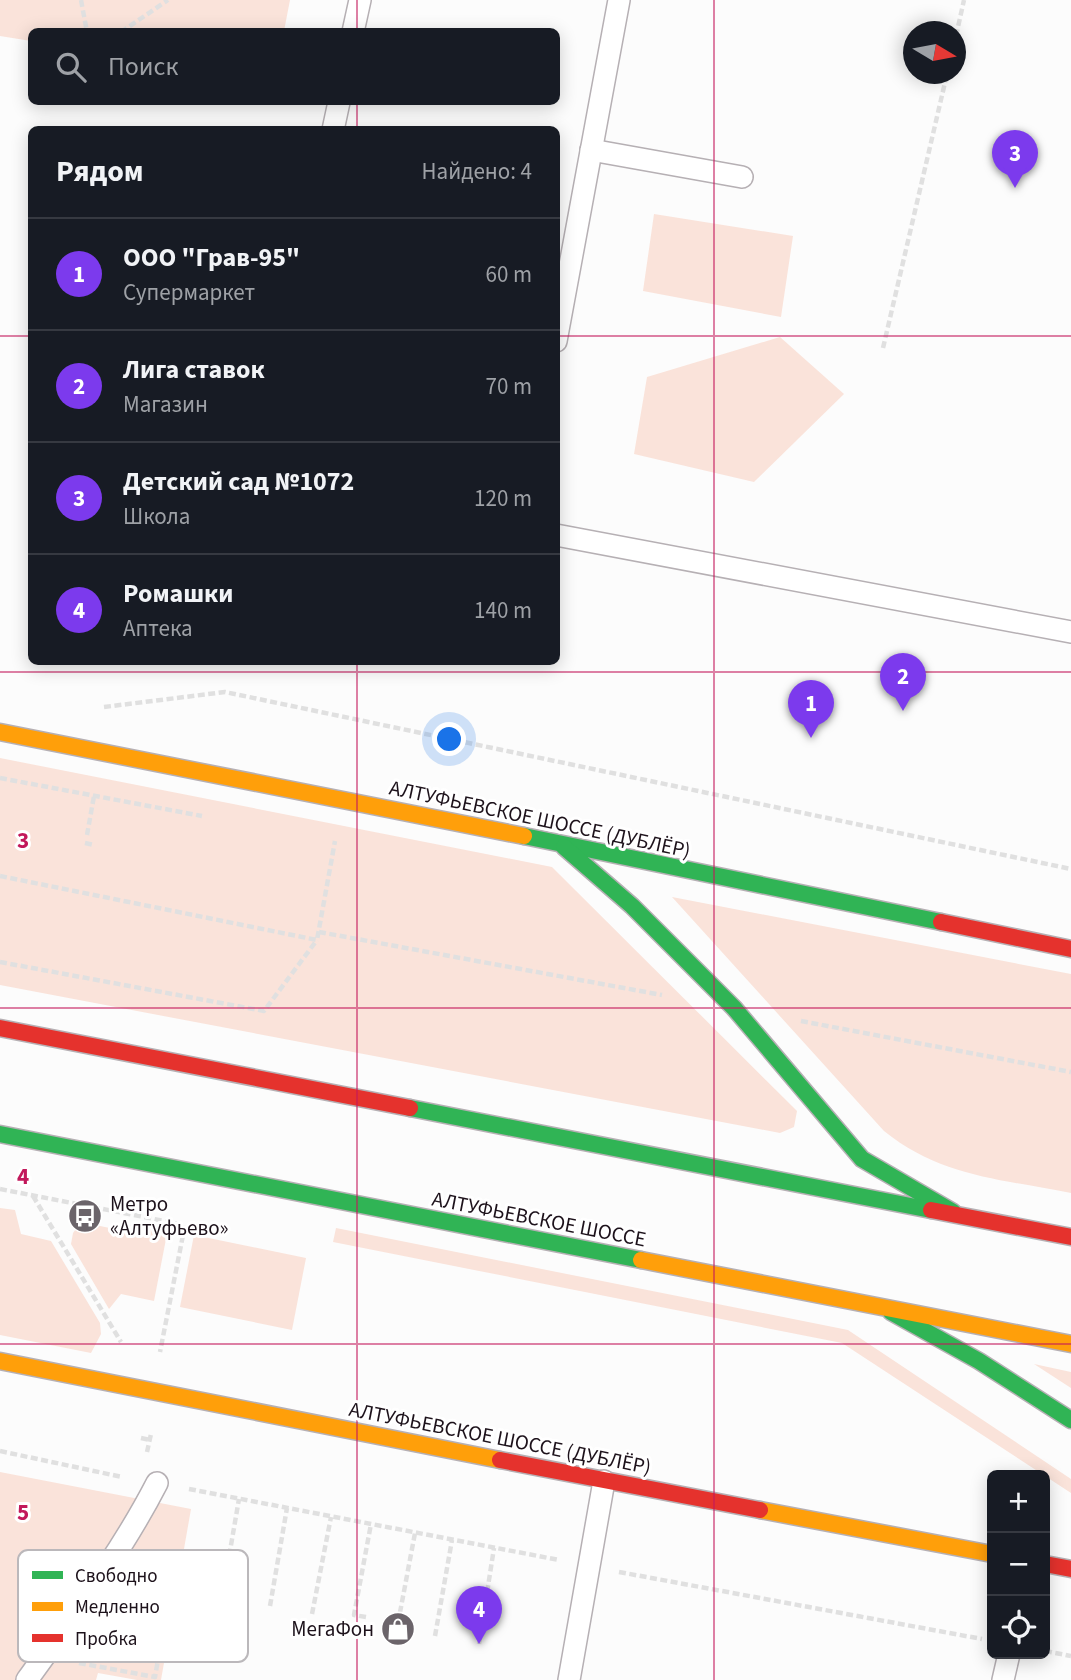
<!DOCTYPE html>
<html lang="ru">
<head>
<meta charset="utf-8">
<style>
	:root { --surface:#171b24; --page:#242831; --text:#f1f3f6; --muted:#9ea1a6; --line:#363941; --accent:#7c3aed }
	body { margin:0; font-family:"Source Sans 3",sans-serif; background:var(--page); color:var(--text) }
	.controls { position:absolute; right:21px; bottom:21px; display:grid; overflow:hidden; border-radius:10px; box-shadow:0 4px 18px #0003 }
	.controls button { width:63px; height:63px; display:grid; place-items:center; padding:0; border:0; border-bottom:2px solid var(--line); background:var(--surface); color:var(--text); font:35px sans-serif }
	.compass { position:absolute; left:903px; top:21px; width:63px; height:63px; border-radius:50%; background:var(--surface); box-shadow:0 4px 18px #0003; rotate:100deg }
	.you { position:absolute; left:450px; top:740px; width:24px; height:24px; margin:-18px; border:5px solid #fff; border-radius:50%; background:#1a73e8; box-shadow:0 0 0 10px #1a73e833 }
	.badge { display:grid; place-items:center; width:46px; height:46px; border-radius:50%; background:var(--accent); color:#fff; font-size:23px; font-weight:700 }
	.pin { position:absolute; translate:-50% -58px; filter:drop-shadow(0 2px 4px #0008) }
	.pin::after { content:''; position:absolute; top:37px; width:24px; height:21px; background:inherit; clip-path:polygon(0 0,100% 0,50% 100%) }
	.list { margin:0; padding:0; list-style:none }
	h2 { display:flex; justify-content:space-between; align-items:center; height:91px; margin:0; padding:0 28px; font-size:30px }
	h2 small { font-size:23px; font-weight:400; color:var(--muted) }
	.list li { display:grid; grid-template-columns:46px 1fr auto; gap:21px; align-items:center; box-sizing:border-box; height:112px; padding:0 28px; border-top:2px solid var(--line) }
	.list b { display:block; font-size:26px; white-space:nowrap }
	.list p { margin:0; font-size:23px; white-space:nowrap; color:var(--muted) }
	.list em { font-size:23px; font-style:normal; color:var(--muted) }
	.icon { flex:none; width:38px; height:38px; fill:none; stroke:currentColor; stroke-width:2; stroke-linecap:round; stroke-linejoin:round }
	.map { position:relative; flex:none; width:1071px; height:1680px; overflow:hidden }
	.search { position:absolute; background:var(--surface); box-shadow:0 4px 18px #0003; left:28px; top:28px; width:532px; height:77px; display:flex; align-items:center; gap:18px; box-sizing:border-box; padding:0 24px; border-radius:10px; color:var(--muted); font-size:26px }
	.panel { position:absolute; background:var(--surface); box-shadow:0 4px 18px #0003; left:28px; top:126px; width:532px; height:539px; border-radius:10px }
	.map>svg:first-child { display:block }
	.green { fill:#fae3da }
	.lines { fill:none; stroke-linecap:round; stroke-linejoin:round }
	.lane-casing { stroke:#b6b0b4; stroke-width:24 }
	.fast-casing { stroke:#b6b0b4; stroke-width:19 }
	.slow-casing { stroke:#b6b0b4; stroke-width:19 }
	.jam-casing { stroke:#b6b0b4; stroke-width:19 }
	.path { stroke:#e0e0e0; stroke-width:4.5; stroke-dasharray:7 3.5; stroke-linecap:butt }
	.lane { stroke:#fff; stroke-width:21 }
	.fast { stroke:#30b455; stroke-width:16 }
	.slow { stroke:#ff9f0a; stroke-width:16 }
	.jam { stroke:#e5322d; stroke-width:16 }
	.grid { fill:none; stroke:#c2185b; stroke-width:2; stroke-opacity:0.55 }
	.labels { text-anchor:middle; stroke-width:6; stroke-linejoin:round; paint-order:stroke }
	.street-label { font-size:21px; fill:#1d121b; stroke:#fff }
	.poi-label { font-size:21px; fill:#1d121b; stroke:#fff; text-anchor:start }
	.key { fill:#fff; stroke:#bbb8bb; stroke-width:2 }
	.key-label { font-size:19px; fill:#1d121b }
	.grid-label { font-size:23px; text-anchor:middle; font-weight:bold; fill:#c2185b; stroke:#fff; stroke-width:6; stroke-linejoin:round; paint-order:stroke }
</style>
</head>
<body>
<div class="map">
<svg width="1071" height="1680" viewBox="0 0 1071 1680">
	<rect width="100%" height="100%" fill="#fcfcfc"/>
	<!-- green -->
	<g class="green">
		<polygon points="0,0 290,0 284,31 32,32 31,41 0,36"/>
		<polygon points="654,214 793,236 781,317 643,291"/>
		<polygon points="780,337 844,394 754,482 634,454 647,377"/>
		<polygon points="0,758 552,867 797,1111 794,1127 780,1133 0,985"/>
		<path d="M672,897l399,77v219c-70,-14 -130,-16 -187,-62z"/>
		<polygon points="0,1208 15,1210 21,1234 51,1241 100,1323 101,1334 91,1353 0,1335"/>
		<polygon points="81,1222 124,1231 132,1224 160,1232 166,1239 154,1301 121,1294 109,1309 71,1244 73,1233"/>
		<polygon points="336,1228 848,1330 1071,1479 1071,1493 842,1343 333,1242"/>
		<polygon points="194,1235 306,1258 292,1330 180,1307"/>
		<polygon points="1034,1364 1071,1372 1071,1388"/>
		<polygon points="0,1472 191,1509 161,1680 137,1680 98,1673 96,1680 0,1680"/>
	</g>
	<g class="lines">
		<!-- lane casing -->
		<g class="lane-casing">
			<g id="lane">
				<polyline points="353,32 360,0"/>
				<polyline points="333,130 339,102"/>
				<polyline points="591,150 742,177"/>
				<polyline points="556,341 619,0"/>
				<polyline points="556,535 1071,632"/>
				<path d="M27,1680c46,-64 94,-127 130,-197"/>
				<polyline points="569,1680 604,1481"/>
				<polyline points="1003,1680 1009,1654"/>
			</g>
		</g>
		<!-- fast casing -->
		<g class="fast-casing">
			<g id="fast">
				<polyline points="524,836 941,922"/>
				<polyline points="564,847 632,906 734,1008 862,1159 953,1212"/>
				<polyline points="410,1108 931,1210"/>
				<polyline points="0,1134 641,1260"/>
				<polyline points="891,1312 979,1361 1071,1420"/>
			</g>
		</g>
		<!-- slow casing -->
		<g class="slow-casing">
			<g id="slow">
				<polyline points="0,732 524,836"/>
				<polyline points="641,1260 1071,1344"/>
				<polyline points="0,1361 500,1460"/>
				<polyline points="760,1510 992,1554"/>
			</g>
		</g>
		<!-- jam casing -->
		<g class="jam-casing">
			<g id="jam">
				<polyline points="941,922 1071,949"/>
				<polyline points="0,1028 410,1108"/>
				<polyline points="931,1210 1071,1237"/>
				<polyline points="500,1460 760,1510"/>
				<polyline points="1045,1564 1071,1569"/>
			</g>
		</g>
		<!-- path -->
		<g class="path">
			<polyline points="81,0 87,32"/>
			<polyline points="121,32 168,0"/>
			<polyline points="956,36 964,0"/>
			<polyline points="883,348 947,74"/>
			<polyline points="104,707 225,692 1071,869"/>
			<polyline points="0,778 202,816"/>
			<polyline points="87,835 94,796"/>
			<polyline points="85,843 94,845"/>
			<polyline points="0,876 317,940 335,841"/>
			<polyline points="319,932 662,995"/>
			<polyline points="0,962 264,1011 317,940"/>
			<polyline points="801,1021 1071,1072"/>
			<polyline points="0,1189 185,1225 160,1352"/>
			<polyline points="33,1196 121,1342"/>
			<polyline points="141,1438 150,1440"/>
			<polyline points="0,1451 122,1477"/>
			<polyline points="147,1452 151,1434"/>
			<polyline points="189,1489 559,1560"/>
			<polyline points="619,1572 982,1639"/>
			<polyline points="222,1597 239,1499"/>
			<polyline points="270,1606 287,1508"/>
			<polyline points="312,1614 331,1517"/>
			<polyline points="366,1617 354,1615 371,1524"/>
			<polyline points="398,1623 415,1533"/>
			<polyline points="435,1636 452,1540"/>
			<polyline points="479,1644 494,1548"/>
			<polyline points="1045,1651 1071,1656"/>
			<polyline points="79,1663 155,1677 169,1597 153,1558"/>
		</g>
		<!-- lane -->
		<use href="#lane" class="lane"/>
		<!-- fast -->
		<use href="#fast" class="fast"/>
		<!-- slow -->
		<use href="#slow" class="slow"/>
		<!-- jam -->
		<use href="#jam" class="jam"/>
	</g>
	<!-- grid -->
	<path class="grid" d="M357,0v32M714,0v1680M357,102v28M0,336h32M556,336h515M357,662v1018M0,672h1071M0,1008h1071M0,1344h1071"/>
	<!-- icons -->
	<defs>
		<g id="bus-disc" transform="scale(1.75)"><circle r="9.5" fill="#6b646a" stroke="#fff"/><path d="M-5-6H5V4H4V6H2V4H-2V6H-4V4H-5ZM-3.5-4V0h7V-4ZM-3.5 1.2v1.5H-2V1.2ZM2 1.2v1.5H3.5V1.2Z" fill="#fff"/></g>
		<g id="shop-disc" transform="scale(1.75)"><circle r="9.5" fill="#6b646a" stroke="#fff"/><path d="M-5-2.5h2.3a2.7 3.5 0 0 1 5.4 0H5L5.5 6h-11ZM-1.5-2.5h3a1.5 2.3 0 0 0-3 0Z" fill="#fff"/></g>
	</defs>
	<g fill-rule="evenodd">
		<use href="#bus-disc" x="85" y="1216"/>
		<use href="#shop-disc" x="398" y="1629"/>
	</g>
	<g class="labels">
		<!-- street labels -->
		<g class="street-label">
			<text transform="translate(540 819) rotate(12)" y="7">АЛТУФЬЕВСКОЕ ШОССЕ (ДУБЛЁР)</text>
			<text transform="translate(539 1219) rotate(11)" y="7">АЛТУФЬЕВСКОЕ ШОССЕ</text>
			<text transform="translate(500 1438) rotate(11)" y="7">АЛТУФЬЕВСКОЕ ШОССЕ (ДУБЛЁР)</text>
		</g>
		<!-- poi labels -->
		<g class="poi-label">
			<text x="110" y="1211">Метро<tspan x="110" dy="24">«Алтуфьево»</tspan></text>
			<text x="374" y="1636" text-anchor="end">МегаФон</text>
		</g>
	</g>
	<!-- legend -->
	<rect x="18" y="1550" width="230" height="112" rx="10" class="key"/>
	<rect x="32" y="1571" width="31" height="8" fill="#30b455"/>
	<rect x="32" y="1602" width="31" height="9" fill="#ff9f0a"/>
	<rect x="32" y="1634" width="31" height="8" fill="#e5322d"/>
	<g class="key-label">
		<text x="75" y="1582">Свободно</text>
		<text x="75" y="1613">Медленно</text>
		<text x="75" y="1645">Пробка</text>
	</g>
	<g class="grid-label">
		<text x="23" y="848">3</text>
		<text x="23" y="1184">4</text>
		<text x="23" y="1520">5</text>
	</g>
</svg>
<div class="controls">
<button>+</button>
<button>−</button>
<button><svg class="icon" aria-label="locate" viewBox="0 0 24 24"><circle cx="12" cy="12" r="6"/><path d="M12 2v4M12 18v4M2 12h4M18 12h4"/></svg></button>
</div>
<svg class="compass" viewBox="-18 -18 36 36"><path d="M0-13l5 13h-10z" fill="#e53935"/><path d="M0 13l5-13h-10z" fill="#9ea1a6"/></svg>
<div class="you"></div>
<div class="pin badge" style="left:811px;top:738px">1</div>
<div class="pin badge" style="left:903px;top:711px">2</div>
<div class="pin badge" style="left:1015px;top:188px">3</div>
<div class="pin badge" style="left:479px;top:1644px">4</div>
<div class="search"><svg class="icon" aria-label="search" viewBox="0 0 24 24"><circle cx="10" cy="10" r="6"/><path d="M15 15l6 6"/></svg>Поиск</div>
<section class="panel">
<h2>Рядом<small>Найдено: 4</small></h2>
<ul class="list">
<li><span class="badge">1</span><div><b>ООО &quot;Грав-95&quot;</b><p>Супермаркет</p></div><em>60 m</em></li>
<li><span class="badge">2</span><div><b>Лига ставок</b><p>Магазин</p></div><em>70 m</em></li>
<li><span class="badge">3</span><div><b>Детский сад №1072</b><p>Школа</p></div><em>120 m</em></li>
<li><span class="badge">4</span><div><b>Ромашки</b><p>Аптека</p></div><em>140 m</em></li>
</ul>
</section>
</div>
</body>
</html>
